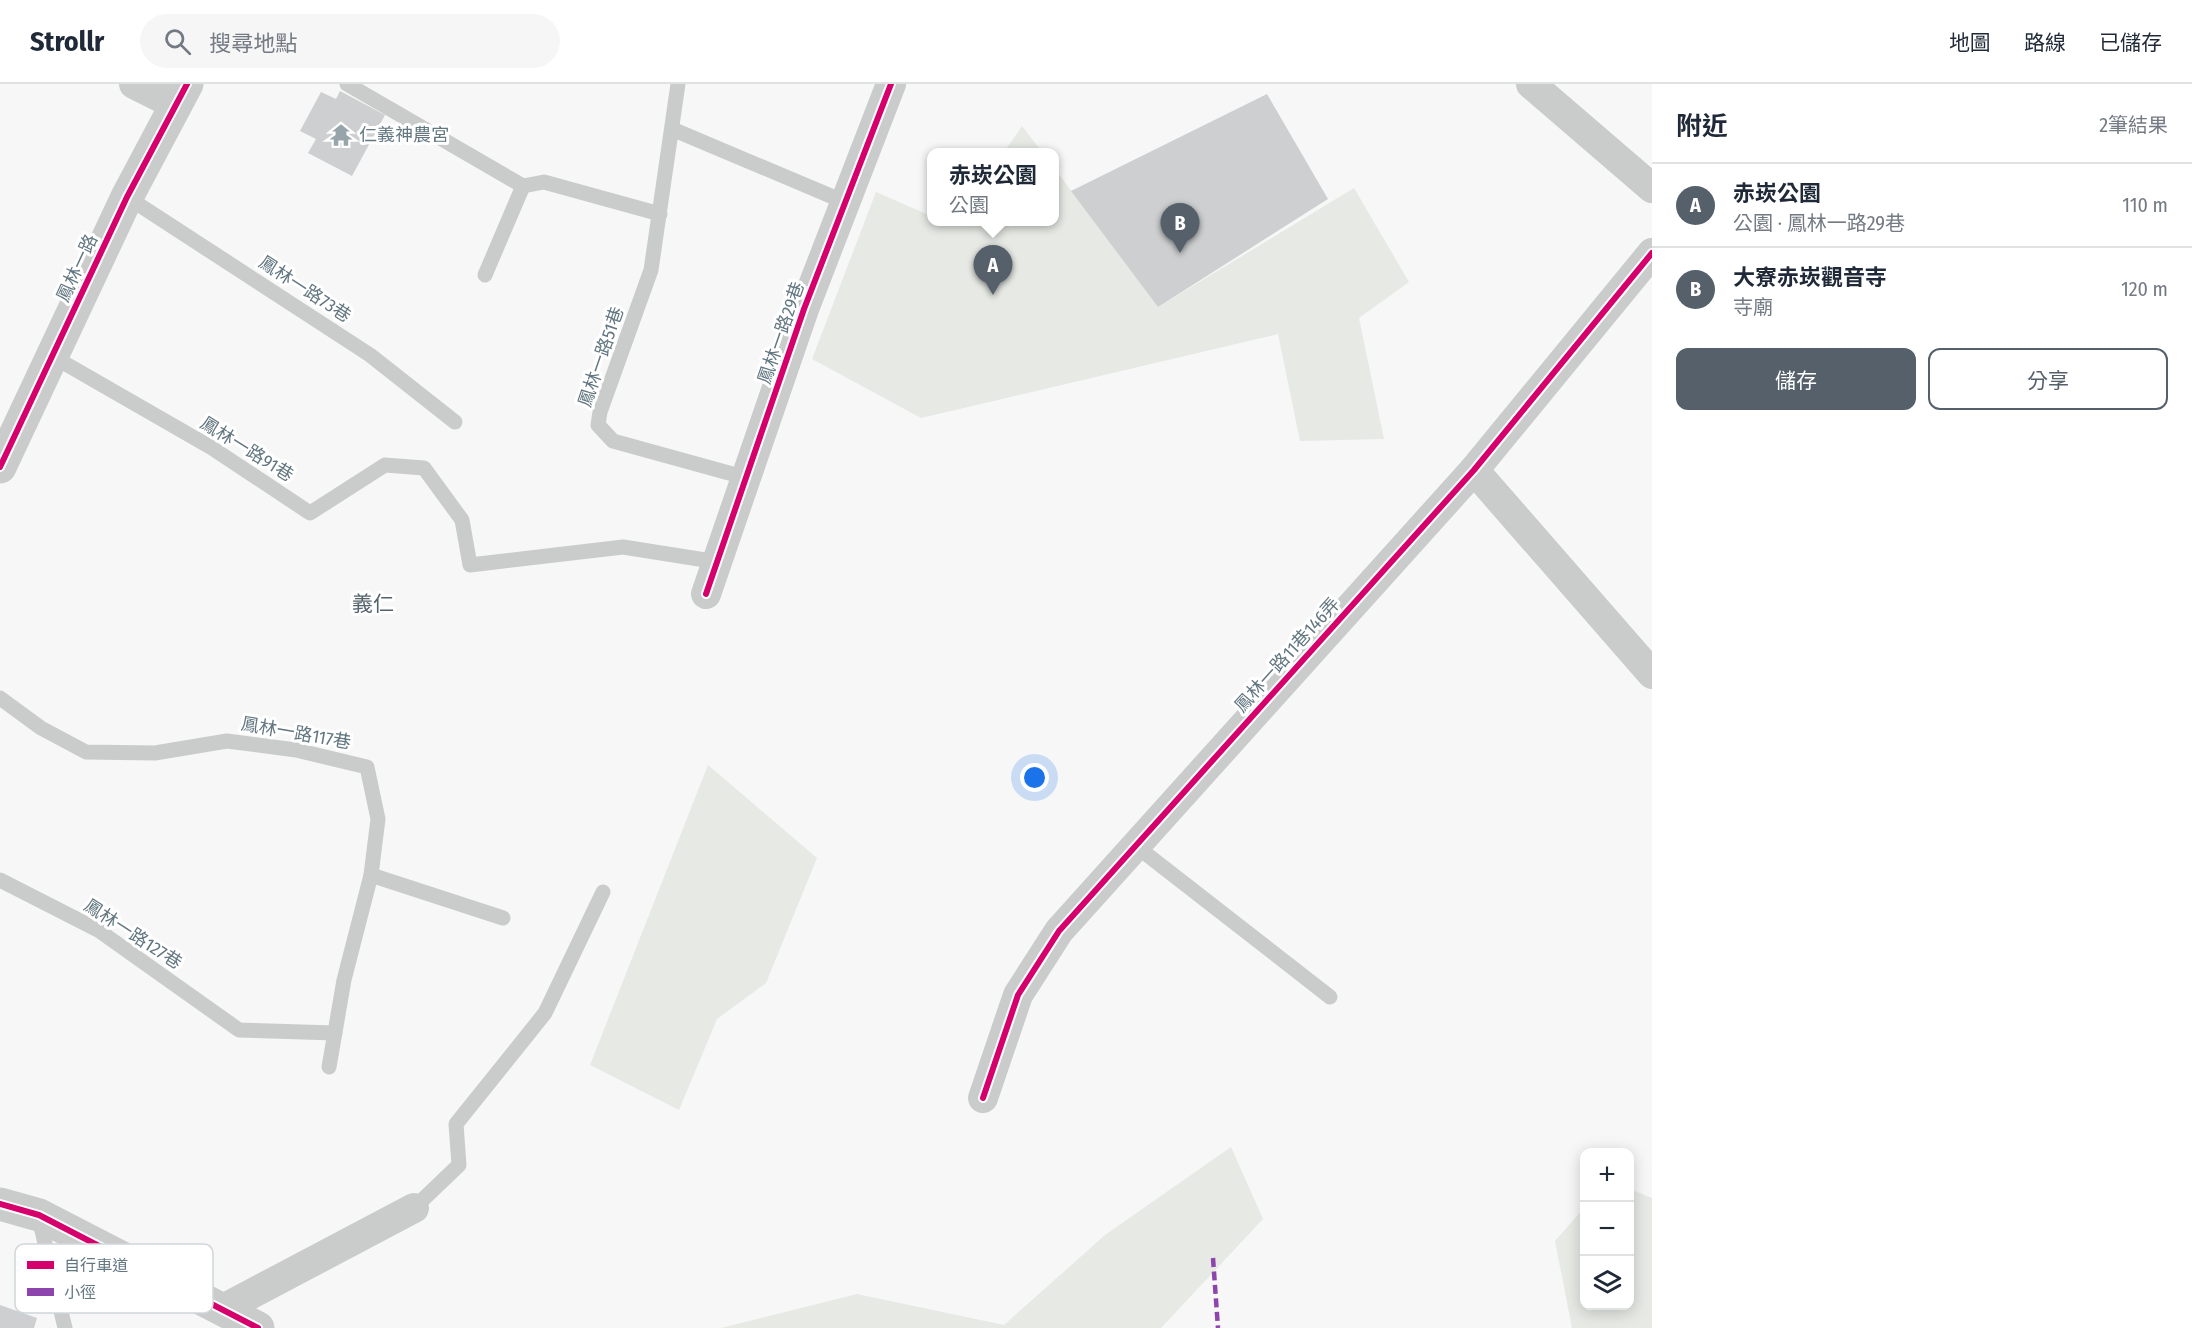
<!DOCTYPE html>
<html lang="zh-TW">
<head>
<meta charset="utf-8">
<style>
	:root { --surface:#fff; --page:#f6f6f7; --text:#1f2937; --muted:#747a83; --line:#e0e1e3; --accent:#55606b }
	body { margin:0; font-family:"Fira Sans Condensed","Noto Sans TC",sans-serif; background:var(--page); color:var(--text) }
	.controls { position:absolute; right:18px; bottom:18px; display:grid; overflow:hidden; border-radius:12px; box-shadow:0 3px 15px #0003 }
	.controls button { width:54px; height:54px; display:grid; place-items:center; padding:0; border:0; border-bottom:2px solid var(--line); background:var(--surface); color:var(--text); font:30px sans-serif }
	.you { position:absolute; left:1035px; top:694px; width:21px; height:21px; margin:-15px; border:4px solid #fff; border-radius:50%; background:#1a73e8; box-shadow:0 0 0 9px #1a73e833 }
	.badge { display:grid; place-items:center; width:39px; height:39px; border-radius:50%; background:var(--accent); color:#fff; font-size:20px; font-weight:700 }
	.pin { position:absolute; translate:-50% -50px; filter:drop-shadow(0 2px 3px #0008) }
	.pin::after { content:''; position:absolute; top:32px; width:21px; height:18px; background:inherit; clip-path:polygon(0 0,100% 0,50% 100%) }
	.popup { position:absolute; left:927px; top:64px; width:132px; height:78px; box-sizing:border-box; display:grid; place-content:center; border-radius:12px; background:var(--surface); filter:drop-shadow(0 2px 4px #0005); font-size:20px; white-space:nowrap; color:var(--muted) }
	.popup b { font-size:22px; color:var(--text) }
	.popup::after { content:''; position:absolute; left:50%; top:100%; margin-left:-12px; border:12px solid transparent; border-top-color:var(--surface) }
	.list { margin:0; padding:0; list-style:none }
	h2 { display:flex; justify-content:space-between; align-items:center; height:78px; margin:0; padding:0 24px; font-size:26px }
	h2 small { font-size:20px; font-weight:400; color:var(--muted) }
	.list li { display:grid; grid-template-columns:39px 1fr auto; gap:18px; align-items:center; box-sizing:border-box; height:84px; padding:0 24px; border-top:2px solid var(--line) }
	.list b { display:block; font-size:22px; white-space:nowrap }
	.list p { margin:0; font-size:20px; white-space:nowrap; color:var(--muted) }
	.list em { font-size:20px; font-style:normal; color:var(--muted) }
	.actions { display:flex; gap:12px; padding:18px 24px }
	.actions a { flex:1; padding:14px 0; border:2px solid var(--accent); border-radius:12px; text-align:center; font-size:21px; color:var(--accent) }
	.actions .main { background:var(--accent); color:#fff }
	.icon { flex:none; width:33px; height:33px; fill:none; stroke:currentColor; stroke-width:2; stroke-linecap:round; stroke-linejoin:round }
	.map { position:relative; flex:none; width:1652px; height:1244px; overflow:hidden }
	header { display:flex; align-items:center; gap:36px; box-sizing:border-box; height:84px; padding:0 30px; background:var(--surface); border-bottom:2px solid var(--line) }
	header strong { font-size:28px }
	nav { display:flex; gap:33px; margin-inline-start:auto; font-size:21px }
	.search { width:420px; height:54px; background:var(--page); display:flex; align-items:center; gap:15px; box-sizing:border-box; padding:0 21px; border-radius:33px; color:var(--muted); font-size:22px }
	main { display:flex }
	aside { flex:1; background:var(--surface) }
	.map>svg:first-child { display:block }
	.green { fill:#e6e9e4 }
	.building { fill:#cdcfd0 }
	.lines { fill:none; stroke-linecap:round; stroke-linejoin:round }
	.service { stroke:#cacccc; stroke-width:15 }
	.minor { stroke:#cacccc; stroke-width:30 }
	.tertiary { stroke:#cacccc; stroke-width:33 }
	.quiet { stroke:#8e44ad; stroke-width:4.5; stroke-dasharray:9 4.5; stroke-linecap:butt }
	.cycleway-casing { stroke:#fff; stroke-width:10 }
	.cycleway { stroke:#d6006c; stroke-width:6 }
	.labels { text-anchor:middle; stroke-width:6; stroke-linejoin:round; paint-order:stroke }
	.poi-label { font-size:18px; fill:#637781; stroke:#fff; text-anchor:start }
	.street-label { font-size:18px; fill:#637781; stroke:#fff }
	.quarter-label { font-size:21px; fill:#55646c; stroke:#fff }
	.key { fill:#fff; stroke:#d0d6d9; stroke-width:1.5 }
	.key-label { font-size:16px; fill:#637781 }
</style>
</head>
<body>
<header>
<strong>Strollr</strong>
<div class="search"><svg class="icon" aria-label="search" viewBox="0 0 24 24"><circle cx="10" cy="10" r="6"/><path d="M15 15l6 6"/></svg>搜尋地點</div>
<nav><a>地圖</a><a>路線</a><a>已儲存</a></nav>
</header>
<main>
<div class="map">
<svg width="1652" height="1244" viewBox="0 0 1652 1244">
	<rect width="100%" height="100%" fill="#f7f7f7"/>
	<!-- green -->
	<g class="green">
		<polygon points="1022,42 1042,68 1004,68"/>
		<polygon points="1055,85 1158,223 1354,104 1409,198 1359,234 1384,355 1300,357 1278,250 921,334 812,275 876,108 931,132 932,138 944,138 955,142 958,138 1054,138"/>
		<polygon points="708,681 817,774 766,899 717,935 679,1026 590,981"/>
		<polygon points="1231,1063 1263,1135 1161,1244 721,1244 857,1210 1004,1241 1105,1151"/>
		<polygon points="1630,1105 1652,1114 1652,1244 1572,1244 1555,1157 1584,1124 1584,1222 1630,1222"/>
	</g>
	<!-- building -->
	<g class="building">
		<polygon points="340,7 385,31 352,92 308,69 316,55 300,47 321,8 336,15"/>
		<polygon points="1267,10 1328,115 1158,223 1071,107"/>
		<polygon points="0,1221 37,1234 34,1244 0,1244"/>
	</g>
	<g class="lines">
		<!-- service -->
		<g class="service">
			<polyline points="347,0 523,102 485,191"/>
			<polyline points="678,0 651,186 600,328 598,341 613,357 747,394"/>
			<polyline points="672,45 845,118"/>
			<polyline points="523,102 544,98 660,130"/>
			<polyline points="127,113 370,271 455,338"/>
			<polyline points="52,272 212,364 310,429 385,381 424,384 462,436 470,481 623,463 718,478"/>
			<polyline points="0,614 41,644 86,668 155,669 227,657 296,666 367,683 378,735 371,791 344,896 329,983"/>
			<polyline points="1136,762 1330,913"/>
			<polyline points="371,791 503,834"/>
			<polyline points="0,796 98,846 239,946 335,949"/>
			<polyline points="414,1124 459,1081 456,1040 545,929 603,808"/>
			<polyline points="39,1134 65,1244"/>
		</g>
		<!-- minor -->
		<g class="minor">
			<polyline points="134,0 176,21"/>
			<polyline points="1531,0 1652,104"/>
			<polyline points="1474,386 1652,590"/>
			<polyline points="706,510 804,225 891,0"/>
			<polyline points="983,1014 1018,911 1059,847 1474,386 1652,169"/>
			<polyline points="221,1226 414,1124"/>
		</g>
		<!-- tertiary -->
		<g class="tertiary">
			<polyline points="0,383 127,113 187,0"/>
			<polyline points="0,1120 39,1131 258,1244"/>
		</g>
		<!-- quiet -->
		<polyline class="quiet" points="1213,1174 1218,1244"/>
		<!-- cycleway casing -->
		<g class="cycleway-casing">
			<g id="cycleway">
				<polyline points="0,383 127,113 187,0"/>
				<polyline points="706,510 804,225 891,0"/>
				<polyline points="983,1014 1018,911 1059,847 1474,386 1652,169"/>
				<polyline points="0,1120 39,1131 258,1244"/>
			</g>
		</g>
		<!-- cycleway -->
		<use href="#cycleway" class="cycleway"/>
	</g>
	<!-- icons -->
	<defs>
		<g id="temple-bare" transform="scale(1.8)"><path d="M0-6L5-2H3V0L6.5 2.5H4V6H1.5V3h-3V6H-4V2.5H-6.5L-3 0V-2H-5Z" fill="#97a4aa" stroke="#fff" stroke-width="2.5" paint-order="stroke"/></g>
	</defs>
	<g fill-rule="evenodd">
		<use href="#temple-bare" x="341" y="51"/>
	</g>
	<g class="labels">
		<!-- poi labels -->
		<g class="poi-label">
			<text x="359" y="57">仁義神農宮</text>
		</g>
		<!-- street labels -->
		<g class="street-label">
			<text transform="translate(77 184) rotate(-65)" y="6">鳳林一路</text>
			<text transform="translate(305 205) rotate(33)" y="6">鳳林一路73巷</text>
			<text transform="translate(781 249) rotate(-71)" y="6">鳳林一路29巷</text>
			<text transform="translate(601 273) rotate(-71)" y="6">鳳林一路51巷</text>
			<text transform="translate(247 365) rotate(32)" y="6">鳳林一路91巷</text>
			<text transform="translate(1287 571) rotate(-48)" y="6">鳳林一路11巷146弄</text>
			<text transform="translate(296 649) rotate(10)" y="6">鳳林一路117巷</text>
			<text transform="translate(133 850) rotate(33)" y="6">鳳林一路127巷</text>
		</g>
		<!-- quarter labels -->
		<g class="quarter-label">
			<text x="373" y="527">義仁</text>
		</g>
	</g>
	<!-- legend -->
	<rect x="15" y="1160" width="198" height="69" rx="9" class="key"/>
	<rect x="27" y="1177" width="27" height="8" fill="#d6006c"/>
	<rect x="27" y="1204" width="27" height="8" fill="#8e44ad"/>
	<g class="key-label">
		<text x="64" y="1187">自行車道</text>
		<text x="64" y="1214">小徑</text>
	</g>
</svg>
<div class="controls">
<button>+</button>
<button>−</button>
<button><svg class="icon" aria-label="layers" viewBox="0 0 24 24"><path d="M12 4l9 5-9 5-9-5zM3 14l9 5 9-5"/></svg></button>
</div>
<div class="you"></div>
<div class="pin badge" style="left:993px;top:211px">A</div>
<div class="popup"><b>赤崁公園</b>公園</div>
<div class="pin badge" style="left:1180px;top:169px">B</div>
</div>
<aside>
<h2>附近<small>2筆結果</small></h2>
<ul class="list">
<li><span class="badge">A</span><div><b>赤崁公園</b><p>公園 · 鳳林一路29巷</p></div><em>110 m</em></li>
<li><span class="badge">B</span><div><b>大寮赤崁觀音寺</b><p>寺廟</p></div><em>120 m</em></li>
</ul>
<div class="actions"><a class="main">儲存</a><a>分享</a></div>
</aside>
</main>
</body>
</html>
